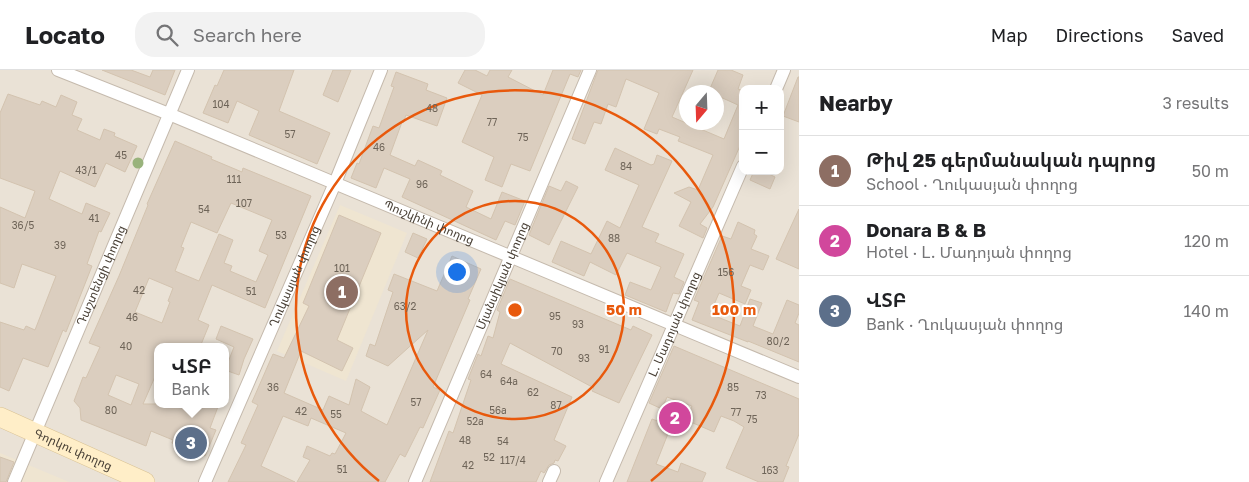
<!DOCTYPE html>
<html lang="en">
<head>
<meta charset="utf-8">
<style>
	:root { --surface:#fff; --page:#f2f2f2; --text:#202124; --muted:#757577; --line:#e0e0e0; --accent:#ff2815 }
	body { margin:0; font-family:"Golos Text","Noto Sans Armenian",sans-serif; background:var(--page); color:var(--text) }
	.controls { position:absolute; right:15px; top:15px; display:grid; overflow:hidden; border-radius:10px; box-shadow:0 5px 20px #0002 }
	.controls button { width:45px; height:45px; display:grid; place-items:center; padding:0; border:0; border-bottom:1px solid var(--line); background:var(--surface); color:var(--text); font:25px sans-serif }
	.compass { position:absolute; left:679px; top:15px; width:45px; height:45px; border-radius:50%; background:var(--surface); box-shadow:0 5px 20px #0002; rotate:199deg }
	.you { position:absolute; left:456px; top:201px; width:18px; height:18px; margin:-12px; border:4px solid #fff; border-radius:50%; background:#1a73e8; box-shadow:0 0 0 8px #1a73e833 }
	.badge { display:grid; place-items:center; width:32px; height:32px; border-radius:50%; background:var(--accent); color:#fff; font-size:16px; font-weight:700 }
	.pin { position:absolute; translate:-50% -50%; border:2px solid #fff; box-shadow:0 1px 5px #0006 }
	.popup { position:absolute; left:154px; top:273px; width:75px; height:65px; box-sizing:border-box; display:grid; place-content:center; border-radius:10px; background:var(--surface); filter:drop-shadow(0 1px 4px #0005); font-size:16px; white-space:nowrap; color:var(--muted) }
	.popup b { font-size:19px; color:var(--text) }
	.popup::after { content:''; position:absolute; left:50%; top:100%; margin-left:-10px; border:10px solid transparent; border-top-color:var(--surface) }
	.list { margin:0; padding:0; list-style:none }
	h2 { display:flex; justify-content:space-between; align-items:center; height:65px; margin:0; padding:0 20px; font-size:21px }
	h2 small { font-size:16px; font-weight:400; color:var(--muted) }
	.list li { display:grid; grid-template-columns:32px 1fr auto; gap:15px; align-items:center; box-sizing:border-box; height:70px; padding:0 20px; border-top:1px solid var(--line) }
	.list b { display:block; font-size:19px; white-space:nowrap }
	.list p { margin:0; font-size:16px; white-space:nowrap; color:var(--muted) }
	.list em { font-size:16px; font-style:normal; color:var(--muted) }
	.icon { flex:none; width:28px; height:28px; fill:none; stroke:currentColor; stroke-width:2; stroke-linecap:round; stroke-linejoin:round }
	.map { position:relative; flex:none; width:799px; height:412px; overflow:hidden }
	header { display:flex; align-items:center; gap:30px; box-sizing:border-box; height:70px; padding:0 25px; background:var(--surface); border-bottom:1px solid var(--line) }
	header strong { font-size:24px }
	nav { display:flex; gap:28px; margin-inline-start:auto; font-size:18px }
	.search { width:350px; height:45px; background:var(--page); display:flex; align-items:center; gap:12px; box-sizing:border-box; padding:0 18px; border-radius:20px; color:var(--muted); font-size:19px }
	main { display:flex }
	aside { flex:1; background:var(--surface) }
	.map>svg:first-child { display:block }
	.residential { fill:#eae2d6; fill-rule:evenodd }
	.education { fill:#efe5d1 }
	.building { fill:#dbcebf; stroke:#d3c3af; fill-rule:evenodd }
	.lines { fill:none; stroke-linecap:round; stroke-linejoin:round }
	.minor-casing { stroke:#c5baad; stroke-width:14 }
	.secondary-casing { stroke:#d9c294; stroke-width:20 }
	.minor { stroke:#fff; stroke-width:12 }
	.secondary { stroke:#ffeec8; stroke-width:19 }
	.tree { fill:#99b37c }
	.ring { fill:none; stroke:#e8590c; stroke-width:2.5 }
	.labels { text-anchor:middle; stroke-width:4; stroke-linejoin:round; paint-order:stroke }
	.number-label { font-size:10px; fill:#6e6458 }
	.street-label { font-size:12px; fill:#494036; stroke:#fff }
	.centre { fill:#e8590c; stroke:#fff; stroke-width:2.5 }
	.ring-label { font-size:15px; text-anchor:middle; font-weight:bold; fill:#e8590c; stroke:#fff; stroke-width:4; stroke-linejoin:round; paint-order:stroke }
</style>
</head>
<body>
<header>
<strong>Locato</strong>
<div class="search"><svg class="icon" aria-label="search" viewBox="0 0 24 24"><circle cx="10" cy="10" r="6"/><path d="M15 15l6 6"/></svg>Search here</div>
<nav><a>Map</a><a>Directions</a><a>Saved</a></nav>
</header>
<main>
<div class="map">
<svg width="799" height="412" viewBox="0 0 799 412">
	<rect width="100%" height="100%" fill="#f5f0e8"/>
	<!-- residential -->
	<path class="residential" d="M0,0h799v412h-799zM743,19h37v82h-37zM686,22h30v30h-30zM157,277h68v57h-68z"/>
	<!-- education -->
	<g class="education">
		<polygon points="340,135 407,163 346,311 277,281"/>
		<polygon points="0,383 69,412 0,412"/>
	</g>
	<!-- building -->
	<g class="building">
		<polygon points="102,0 131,0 150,7 153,0 175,0 165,25"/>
		<polygon points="224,0 294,0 279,41 330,63 317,94 249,65 259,41 237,31 228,53 203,43 215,15 217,16"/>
		<polygon points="333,0 351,0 338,32 323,25"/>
		<polygon points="465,0 475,0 487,6 490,0 512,0 508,7 543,25 553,0 581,0 578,7 570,4 530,101 511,94 502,117 485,110 494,87 462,72 482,25 458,13"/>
		<polygon points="598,0 693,0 672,47 724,69 738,35 716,25 716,22 709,21 718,0 731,0 743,5 738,19 743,21 743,69 713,137 700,154 707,158 703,168 679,156 691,132 674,123 689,117 698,120 713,85 678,71 680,67 659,59 657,64 644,59 659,23 626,9 616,37 608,34 601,54 594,52 585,74 572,69"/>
		<polygon points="396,2 428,14 426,20 447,28 437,56 406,45 403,53 402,52 390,85 415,96 418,90 442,101 440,105 473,121 466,137 491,149 502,122 525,131 515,155 505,151 496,170 402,127 410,109 384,98 376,118 351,108 357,93 359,94 373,56 379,58 394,17 391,16"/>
		<polygon points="798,7 799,7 799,52 783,46"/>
		<polygon points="8,24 40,35 42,31 56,37 61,25 77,32 72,45 82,49 77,60 100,70 104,59 115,63 114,66 137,76 125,102 106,93 95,117 60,101 49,129 82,144 86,133 110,143 101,162 99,161 87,194 92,196 66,262 63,260 48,297 23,288 9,321 0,317 0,252 24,260 26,256 35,260 56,206 22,194 14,218 0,213 0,137 25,148 35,121 0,108 0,43"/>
		<path d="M175,71l37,16 -1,2 31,13 1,-4 68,28 -46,112 -53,-23 -14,35 11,5 -9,22h-43v25l-14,32h76l-9,24 6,2 -11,26 -33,-13 1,-3 -22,-9 -5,15 -65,-26 -1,-12 -6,-7 9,-24 3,1 14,-31 -11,-4 30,-67 29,-71 -1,-1zM231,133l41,17 -13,31 9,4 -12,27 -26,-11 2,-5 -8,-3 9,-23 -14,-6 -20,47 -24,-10 9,-23 -3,-1 10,-25 26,11zM149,208l24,10 -5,13 2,1 -8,21 -27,-11zM116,305l23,9 -8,21 -23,-10z"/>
		<polygon points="615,78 651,95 654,94 657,85 672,91 642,157 659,164 655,172 684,184 674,207 684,212 679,224 673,223 666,242 625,225 630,212 651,220 661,197 627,183 616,205 590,192 584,206 552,192 561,171 591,184 607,151 620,158 639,115 605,100"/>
		<polygon points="754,101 763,101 775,107 770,119 750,110"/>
		<polygon points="566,111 578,117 549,175 529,165 549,116 561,121"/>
		<polygon points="799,139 799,199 776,189"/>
		<polygon points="339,145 381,163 337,270 353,278 342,301 301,281 284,323 323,340 329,326 349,335 356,309 370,317 361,341 387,355 428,260 388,296 366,286 370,274 375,276 393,222 388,220 394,204 437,221 452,186 481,199 468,229 470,230 433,317 440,320 423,358 420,357 405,387 400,384 385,412 297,412 310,390 303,387 307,376 330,386 332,383 335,384 346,363 311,348 308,356 283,346 261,396 295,412 228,412 246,375 241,373 258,335 252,332 273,284 284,288 309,236 303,233"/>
		<polygon points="738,152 755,160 754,164 757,166 751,179 769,186 763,200 750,195 741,216 751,220 745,234 719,223 710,244 740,256 750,229 762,233 753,256 773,264 787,230 799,235 799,243 795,253 799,255 799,292 748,271 748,272 692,250 699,232 694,230 722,166 731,169"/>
		<polygon points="413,163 427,169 418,188 405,182"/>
		<polygon points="510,209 631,260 633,256 652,265 619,333 592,321 594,318 510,273 501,294 572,327 554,370 566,376 558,391 555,390 554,393 549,395 544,403 541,401 536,412 430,412 449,361 453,363 471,310 468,309 478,284 481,286 488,266 493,268 500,242 497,240"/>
		<polygon points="221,256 253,269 244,289 239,305 225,300 234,277 216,269"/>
		<polygon points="674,276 799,329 799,364 786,396 789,397 783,412 759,412 726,398 744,357 734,351 721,346 714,362 686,350 692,336 667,327 662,339 649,333"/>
		<polygon points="652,349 671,356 656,394 678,402 681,393 706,403 702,412 627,412"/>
		<polygon points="0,387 14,392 6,412 0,412"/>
	</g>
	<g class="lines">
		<!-- minor casing -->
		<g class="minor-casing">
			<g id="minor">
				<path id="s1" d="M58,0l111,44 630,263"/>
				<polyline points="776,19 784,0"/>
				<path id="s2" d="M14,412l174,-412"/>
				<path id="s3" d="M205,412l130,-299 46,-113"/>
				<path id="s4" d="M415,412l175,-412"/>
				<polyline points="549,412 554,401"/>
				<path id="s5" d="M606,412l137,-316"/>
			</g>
		</g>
		<!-- secondary casing -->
		<g class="secondary-casing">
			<g id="secondary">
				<path id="s6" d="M0,347l145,65"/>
			</g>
		</g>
		<!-- minor -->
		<use href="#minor" class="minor"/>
		<!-- secondary -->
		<use href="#secondary" class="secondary"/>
	</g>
	<!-- trees -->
	<circle class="tree" cx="138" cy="93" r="5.5"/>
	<!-- distance rings -->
	<g class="ring">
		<circle cx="515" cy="240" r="109"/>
		<path d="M379 411A219 219 0 1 1 651 411"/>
	</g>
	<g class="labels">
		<!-- number labels -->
		<g class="number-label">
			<text x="221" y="38">104</text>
			<text x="432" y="42">48</text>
			<text x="492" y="56">77</text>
			<text x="290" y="68">57</text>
			<text x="523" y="71">75</text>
			<text x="379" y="81">46</text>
			<text x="121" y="89">45</text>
			<text x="626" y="100">84</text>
			<text x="86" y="104">43/1</text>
			<text x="234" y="113">111</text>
			<text x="422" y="118">96</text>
			<text x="244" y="137">107</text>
			<text x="204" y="143">54</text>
			<text x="94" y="152">41</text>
			<text x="23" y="159">36/5</text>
			<text x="281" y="169">53</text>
			<text x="614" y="172">88</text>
			<text x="60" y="179">39</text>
			<text x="342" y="202">101</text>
			<text x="726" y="206">156</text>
			<text x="139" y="224">42</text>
			<text x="251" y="225">51</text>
			<text x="405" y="240">63/2</text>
			<text x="555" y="250">95</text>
			<text x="132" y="251">46</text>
			<text x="578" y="258">93</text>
			<text x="778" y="275">80/2</text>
			<text x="126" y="280">40</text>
			<text x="604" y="283">91</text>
			<text x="557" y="285">70</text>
			<text x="584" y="292">93</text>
			<text x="486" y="308">64</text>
			<text x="509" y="315">64a</text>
			<text x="273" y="321">36</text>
			<text x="733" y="321">85</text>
			<text x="533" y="326">62</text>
			<text x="761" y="329">73</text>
			<text x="416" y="336">57</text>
			<text x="556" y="339">87</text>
			<text x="111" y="344">80</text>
			<text x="498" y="344">56a</text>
			<text x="301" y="345">42</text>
			<text x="736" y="346">77</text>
			<text x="336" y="348">55</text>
			<text x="752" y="353">75</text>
			<text x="475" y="355">52a</text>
			<text x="465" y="374">48</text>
			<text x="503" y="375">54</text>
			<text x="489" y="391">52</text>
			<text x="513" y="394">117/4</text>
			<text x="468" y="399">42</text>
			<text x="342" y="403">51</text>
			<text x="770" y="404">163</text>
		</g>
		<!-- street labels -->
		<g class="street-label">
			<text dy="4" stroke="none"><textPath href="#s1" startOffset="401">Պուշկինի փողոց</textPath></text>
			<text dy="4" stroke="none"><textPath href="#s2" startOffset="224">Դաշտենցի փողոց</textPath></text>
			<text dy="4" stroke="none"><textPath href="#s4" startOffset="224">Մյանսիկյան փողոց</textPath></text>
			<text dy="4" stroke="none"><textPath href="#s3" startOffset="224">Ղուկասյան փողոց</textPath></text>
			<text dy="4" stroke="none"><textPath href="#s5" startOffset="172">L. Մադոյան փողոց</textPath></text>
			<text dy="4" stroke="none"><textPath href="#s6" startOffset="80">Գորկու փողոց</textPath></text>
		</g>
	</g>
	<circle cx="515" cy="240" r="8" class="centre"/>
	<g class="ring-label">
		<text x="624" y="245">50 m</text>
		<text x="734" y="245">100 m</text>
	</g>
</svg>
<div class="controls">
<button>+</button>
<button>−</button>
</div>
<svg class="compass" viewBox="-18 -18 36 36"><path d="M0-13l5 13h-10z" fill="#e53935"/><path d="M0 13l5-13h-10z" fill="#757577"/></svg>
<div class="you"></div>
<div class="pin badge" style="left:342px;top:222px;background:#8d6e63">1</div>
<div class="pin badge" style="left:675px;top:348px;background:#d1479c">2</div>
<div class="pin badge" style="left:191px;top:373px;background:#5c6f8a">3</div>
<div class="popup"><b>ՎՏԲ</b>Bank</div>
</div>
<aside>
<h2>Nearby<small>3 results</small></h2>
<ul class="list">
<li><span class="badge" style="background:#8d6e63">1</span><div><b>Թիվ 25 գերմանական դպրոց</b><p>School · Ղուկասյան փողոց</p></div><em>50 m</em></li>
<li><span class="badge" style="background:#d1479c">2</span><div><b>Donara B &amp; B</b><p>Hotel · L. Մադոյան փողոց</p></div><em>120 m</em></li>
<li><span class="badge" style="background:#5c6f8a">3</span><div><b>ՎՏԲ</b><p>Bank · Ղուկասյան փողոց</p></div><em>140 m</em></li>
</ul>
</aside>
</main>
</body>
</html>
